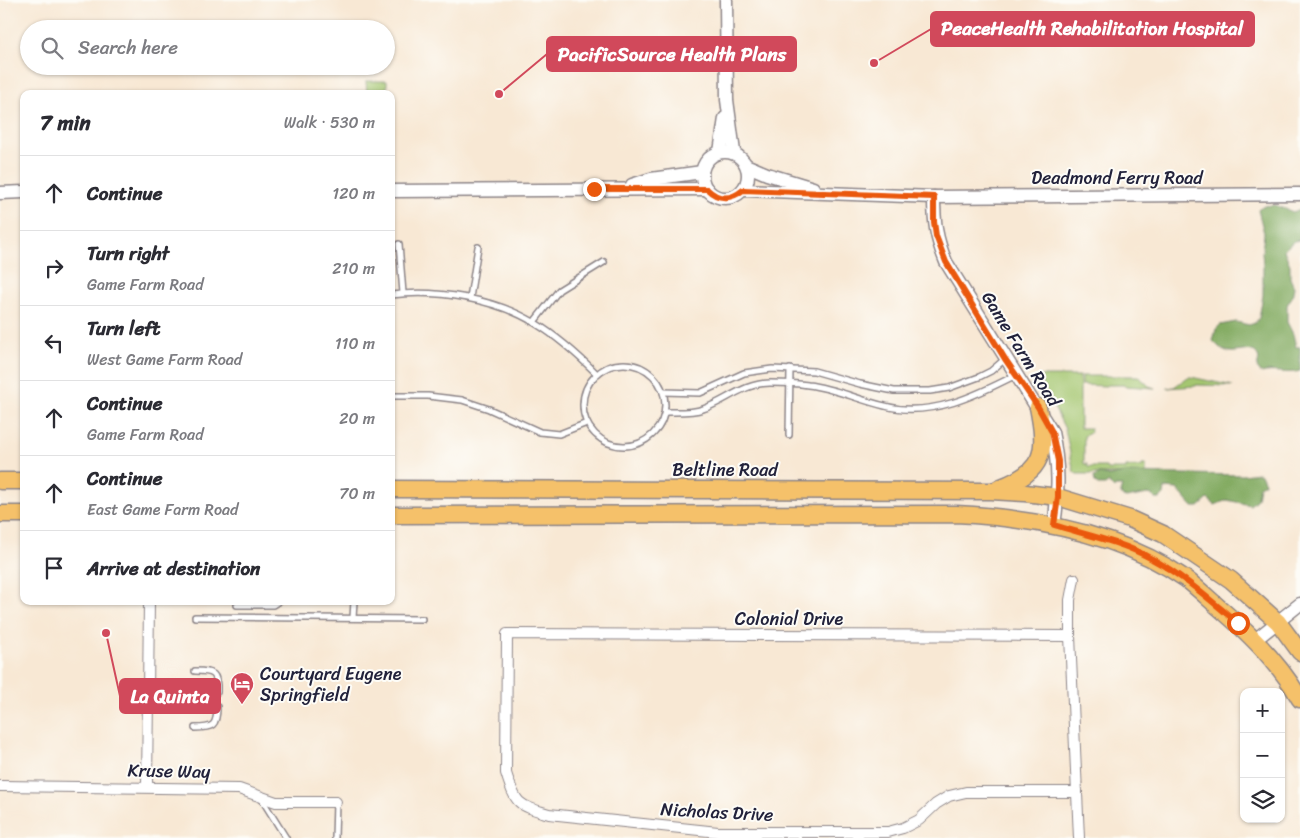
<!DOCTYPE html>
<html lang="en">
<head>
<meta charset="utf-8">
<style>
	:root { --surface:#fff; --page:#f2f2f3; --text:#2b2b33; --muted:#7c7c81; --line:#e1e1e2 }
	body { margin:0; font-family:Sriracha,sans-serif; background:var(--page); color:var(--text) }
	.controls { position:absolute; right:15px; bottom:15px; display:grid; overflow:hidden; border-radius:10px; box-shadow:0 1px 4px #0004 }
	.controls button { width:45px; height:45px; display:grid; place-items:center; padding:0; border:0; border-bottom:1px solid var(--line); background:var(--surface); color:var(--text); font:25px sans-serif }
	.stop { position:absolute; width:15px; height:15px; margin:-11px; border:4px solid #ea580c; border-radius:50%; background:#fff }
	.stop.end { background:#ea580c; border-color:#fff; box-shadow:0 1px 5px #0008 }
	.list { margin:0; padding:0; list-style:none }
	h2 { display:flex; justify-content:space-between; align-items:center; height:65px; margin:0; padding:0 20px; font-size:21px }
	h2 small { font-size:16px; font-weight:400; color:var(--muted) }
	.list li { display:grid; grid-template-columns:32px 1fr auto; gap:15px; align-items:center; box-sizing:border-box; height:75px; padding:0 20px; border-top:1px solid var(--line) }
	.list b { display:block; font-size:19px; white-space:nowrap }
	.list p { margin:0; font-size:16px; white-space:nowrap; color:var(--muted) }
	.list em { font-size:16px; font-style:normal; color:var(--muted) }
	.icon { flex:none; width:28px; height:28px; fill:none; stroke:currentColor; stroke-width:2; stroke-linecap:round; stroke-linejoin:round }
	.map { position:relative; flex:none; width:1300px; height:838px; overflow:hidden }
	.search { position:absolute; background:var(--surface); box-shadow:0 1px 4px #0004; left:20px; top:20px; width:375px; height:55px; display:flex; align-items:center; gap:12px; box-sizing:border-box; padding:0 18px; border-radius:28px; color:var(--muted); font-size:19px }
	.panel { position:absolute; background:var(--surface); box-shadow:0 1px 4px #0004; left:20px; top:90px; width:375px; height:515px; border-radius:10px }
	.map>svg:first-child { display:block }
	.green { fill:#a4c66f; stroke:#637455 }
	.forest { fill:#83ab62; stroke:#52664e }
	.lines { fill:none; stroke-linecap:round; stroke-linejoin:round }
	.service-casing { stroke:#8d8588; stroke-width:8 }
	.minor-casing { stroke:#8d8588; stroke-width:12 }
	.tertiary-casing { stroke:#8d8588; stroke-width:15 }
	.primary-casing { stroke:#8d8588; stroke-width:19 }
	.service { stroke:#fff; stroke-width:5 }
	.minor { stroke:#fff; stroke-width:10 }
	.tertiary { stroke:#fff; stroke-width:12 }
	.primary { stroke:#f5c16b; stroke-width:16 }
	.route { stroke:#ea580c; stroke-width:6 }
	.labels { text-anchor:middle; stroke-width:4; stroke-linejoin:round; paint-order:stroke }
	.street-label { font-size:18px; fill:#22223b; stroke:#fdfcf7 }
	.poi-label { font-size:18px; fill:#22223b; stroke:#fdfcf7; text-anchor:start }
	.leader { fill:none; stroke:#d1495b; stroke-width:2 }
	.callout-dot { fill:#d1495b; stroke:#fdfcf7; stroke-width:2 }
	.callout { fill:#d1495b; stroke:#d1495b; stroke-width:2 }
	.callout-label { font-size:19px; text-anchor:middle; font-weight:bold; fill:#fff }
</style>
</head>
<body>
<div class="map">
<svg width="1300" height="838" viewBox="0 0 1300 838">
	<rect width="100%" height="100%" fill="#fdfcf7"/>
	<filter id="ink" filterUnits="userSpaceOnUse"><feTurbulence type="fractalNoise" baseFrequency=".02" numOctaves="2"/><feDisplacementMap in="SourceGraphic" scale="10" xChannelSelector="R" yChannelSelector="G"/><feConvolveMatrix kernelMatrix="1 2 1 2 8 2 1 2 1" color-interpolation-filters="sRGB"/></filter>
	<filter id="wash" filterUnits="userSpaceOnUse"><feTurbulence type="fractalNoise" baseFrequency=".0096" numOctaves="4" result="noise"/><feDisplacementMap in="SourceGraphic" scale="20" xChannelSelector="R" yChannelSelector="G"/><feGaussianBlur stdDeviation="1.12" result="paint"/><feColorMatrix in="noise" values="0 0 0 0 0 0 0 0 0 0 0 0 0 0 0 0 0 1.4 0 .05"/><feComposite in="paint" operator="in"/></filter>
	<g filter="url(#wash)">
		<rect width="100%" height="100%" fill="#f8e8d4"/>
		<!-- green -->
		<g class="green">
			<polygon points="366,81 387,81 387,94 367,94"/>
			<polygon points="1038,376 1080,376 1080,428 1090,428 1090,433 1084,436 1084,464 1087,464 1088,467 1106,467 1107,469 1126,469 1126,467 1142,467 1142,465 1146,465 1146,474 1077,474 1074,472 1065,429"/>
			<polygon points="1082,376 1138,376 1149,386 1155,388 1126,386 1125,385 1107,385 1106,386 1082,385"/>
			<polygon points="1188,377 1191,377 1233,386 1196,385 1196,386 1167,388 1174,387"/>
		</g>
		<!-- forest -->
		<g class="forest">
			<path d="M1275,205l18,7 7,-3v31l-6,1 -10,9 6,15v13l4,9 -2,10 -5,8v17l6,12 3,13h4v24c-13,4 -26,-2 -39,2l-4,-5c0,-3 3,-8 1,-12 -4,-10 -19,-3 -27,-4 -8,0 -13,-6 -18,-11l3,-12 4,-4 16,-3 13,3 6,-2 4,-5 4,-23v-29l-1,-14 2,-19 -6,-23 4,-4z"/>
			<polygon points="1125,473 1243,475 1258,473 1261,474 1265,483 1259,486 1257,499 1250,505 1227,500 1215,505 1208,499 1199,507 1193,507 1177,489 1165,488 1164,495 1160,499 1156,499 1152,495 1148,494 1126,498 1123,497 1120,492 1122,486 1116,486 1114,489 1110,485 1109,482 1105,485 1098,485 1095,483 1094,477 1100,474 1109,476"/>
		</g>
	</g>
	<g filter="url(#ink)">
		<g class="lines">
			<!-- service casing -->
			<g class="service-casing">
				<g id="service">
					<polyline points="399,244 403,293"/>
					<path d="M391,295c46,-6 105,4 144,28 23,14 43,32 62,51"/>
					<polyline points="470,298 478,247"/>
					<polyline points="534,322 559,290 604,262"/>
					<circle cx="624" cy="405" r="41"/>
					<polyline points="663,392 700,393 744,373 772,369 814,371 860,384 894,391 930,391 949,388 979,377 991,371 1005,359"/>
					<polyline points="391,396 428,396 462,400 489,409 540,432 559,434 587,423"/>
					<path d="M665,412c12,0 27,1 38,-3 23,-8 41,-26 67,-26 12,0 26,0 38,2 26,3 51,15 77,21 46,12 92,-11 131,-31"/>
					<polyline points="789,435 790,369"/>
					<polyline points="237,605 273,605 279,601"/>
					<polyline points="195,617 422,619"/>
					<polyline points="353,618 354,601"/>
					<path d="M195,671c19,0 23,2 22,21"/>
					<path d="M195,728c18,0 22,-2 22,-21"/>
					<polyline points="261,798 286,838"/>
					<polyline points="335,838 336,802"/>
				</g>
			</g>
			<!-- minor casing -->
			<g class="minor-casing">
				<g id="minor">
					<polyline points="1074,579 1070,600 1070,636 1079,838"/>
					<path d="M1070,636l-563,-2 -1,139c10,32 12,32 43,41l169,18h170l15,-4 16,-8 17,-16 13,-8 17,-4h110"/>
					<polyline points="0,786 239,789 276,802 336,802"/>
					<polyline points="147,786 149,601"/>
				</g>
			</g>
			<!-- tertiary casing -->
			<g class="tertiary-casing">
				<g id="tertiary">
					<polyline points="726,0 727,100 734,152"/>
					<circle cx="725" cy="175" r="23"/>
					<polyline points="720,152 725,118"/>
					<polyline points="748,166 767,174 813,188"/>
					<polyline points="632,185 651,179 702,172"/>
					<polyline points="743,190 934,197 1300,194"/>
					<polyline points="391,191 707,189"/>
					<polyline points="0,193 24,192"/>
					<path d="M934,197c0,26 2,41 12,65l106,170c7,33 7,60 2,93"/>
					<polyline points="1255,640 1300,604"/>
				</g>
			</g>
			<!-- primary casing -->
			<g class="primary-casing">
				<g id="primary">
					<polyline points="0,481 24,481"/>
					<path d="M999,488c46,-17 48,-36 39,-81"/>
					<polyline points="391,489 991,491 1025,493 1058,497 1130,519 1163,534 1231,580 1278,622 1300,652"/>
					<polyline points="0,514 24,514"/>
					<path d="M391,515l565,-1c78,4 164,19 230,65 13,10 25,22 37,32 29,25 58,54 77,88"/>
				</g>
			</g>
			<!-- service -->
			<use href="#service" class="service"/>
			<!-- minor -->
			<use href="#minor" class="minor"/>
			<!-- tertiary -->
			<use href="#tertiary" class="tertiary"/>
			<!-- primary -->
			<use href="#primary" class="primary"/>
		</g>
	</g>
	<g class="lines" filter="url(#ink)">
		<!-- route -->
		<path class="route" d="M594,189h113c11,11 24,11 36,1l191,7v25l2,14 10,26 59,97 33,48 14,25 6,29v36l-4,28c33,10 68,17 98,34 32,17 58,41 86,64"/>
	</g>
	<!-- icons -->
	<defs>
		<g id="hotel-pin" transform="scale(1.25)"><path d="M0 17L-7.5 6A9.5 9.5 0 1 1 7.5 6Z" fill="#d1495b" stroke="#fdfcf7"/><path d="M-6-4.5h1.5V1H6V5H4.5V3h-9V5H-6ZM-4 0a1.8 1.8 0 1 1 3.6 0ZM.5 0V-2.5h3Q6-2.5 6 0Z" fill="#fff"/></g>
	</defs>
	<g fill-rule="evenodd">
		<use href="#hotel-pin" x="242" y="684"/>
	</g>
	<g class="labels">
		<!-- street labels -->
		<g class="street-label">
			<text x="1117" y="184">Deadmond Ferry Road</text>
			<text transform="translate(1021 349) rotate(58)" y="6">Game Farm Road</text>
			<text x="725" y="476">Beltline Road</text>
			<text x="789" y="625">Colonial Drive</text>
			<text transform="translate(169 771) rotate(1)" y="6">Kruse Way</text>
			<text transform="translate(717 812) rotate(3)" y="6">Nicholas Drive</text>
		</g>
		<!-- poi labels -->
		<g class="poi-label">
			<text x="260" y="680">Courtyard Eugene<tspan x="260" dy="21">Springfield</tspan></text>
		</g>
	</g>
	<!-- callouts -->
	<path class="leader" d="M874 63L931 29M499 94L547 54M106 633L120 696"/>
	<g class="callout-dot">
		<circle cx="874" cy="63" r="5"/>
		<circle cx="499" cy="94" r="5"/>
		<circle cx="106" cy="633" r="5"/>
	</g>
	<g class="callout">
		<rect x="931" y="12" width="323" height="34" rx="5"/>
		<rect x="547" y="37" width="249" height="34" rx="5"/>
		<rect x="120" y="679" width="100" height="34" rx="5"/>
	</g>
	<g class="callout-label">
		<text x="1092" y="35">PeaceHealth Rehabilitation Hospital</text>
		<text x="672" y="61">PacificSource Health Plans</text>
		<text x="170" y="703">La Quinta</text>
	</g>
</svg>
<div class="controls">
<button>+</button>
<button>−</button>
<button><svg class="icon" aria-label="layers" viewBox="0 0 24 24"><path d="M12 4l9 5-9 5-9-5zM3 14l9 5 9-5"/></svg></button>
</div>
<div class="stop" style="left:1238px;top:623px"></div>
<div class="stop end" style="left:594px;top:189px"></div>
<div class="search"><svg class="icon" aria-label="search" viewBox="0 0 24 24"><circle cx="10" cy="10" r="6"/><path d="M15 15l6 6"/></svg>Search here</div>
<section class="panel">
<h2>7 min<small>Walk · 530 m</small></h2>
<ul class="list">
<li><svg class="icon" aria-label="ahead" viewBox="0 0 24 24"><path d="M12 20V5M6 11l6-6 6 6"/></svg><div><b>Continue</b></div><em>120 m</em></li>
<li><svg class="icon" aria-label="right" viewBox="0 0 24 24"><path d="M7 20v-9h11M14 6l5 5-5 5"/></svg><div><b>Turn right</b><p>Game Farm Road</p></div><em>210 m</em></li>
<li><svg class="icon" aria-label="left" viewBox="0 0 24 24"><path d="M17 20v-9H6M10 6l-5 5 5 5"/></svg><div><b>Turn left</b><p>West Game Farm Road</p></div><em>110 m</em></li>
<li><svg class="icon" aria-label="ahead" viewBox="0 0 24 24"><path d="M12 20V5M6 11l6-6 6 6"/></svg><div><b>Continue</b><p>Game Farm Road</p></div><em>20 m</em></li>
<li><svg class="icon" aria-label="ahead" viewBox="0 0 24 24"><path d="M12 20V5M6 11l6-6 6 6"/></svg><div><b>Continue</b><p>East Game Farm Road</p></div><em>70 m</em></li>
<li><svg class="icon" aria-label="arrive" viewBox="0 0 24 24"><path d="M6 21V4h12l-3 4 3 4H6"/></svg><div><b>Arrive at destination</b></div></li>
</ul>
</section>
</div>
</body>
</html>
